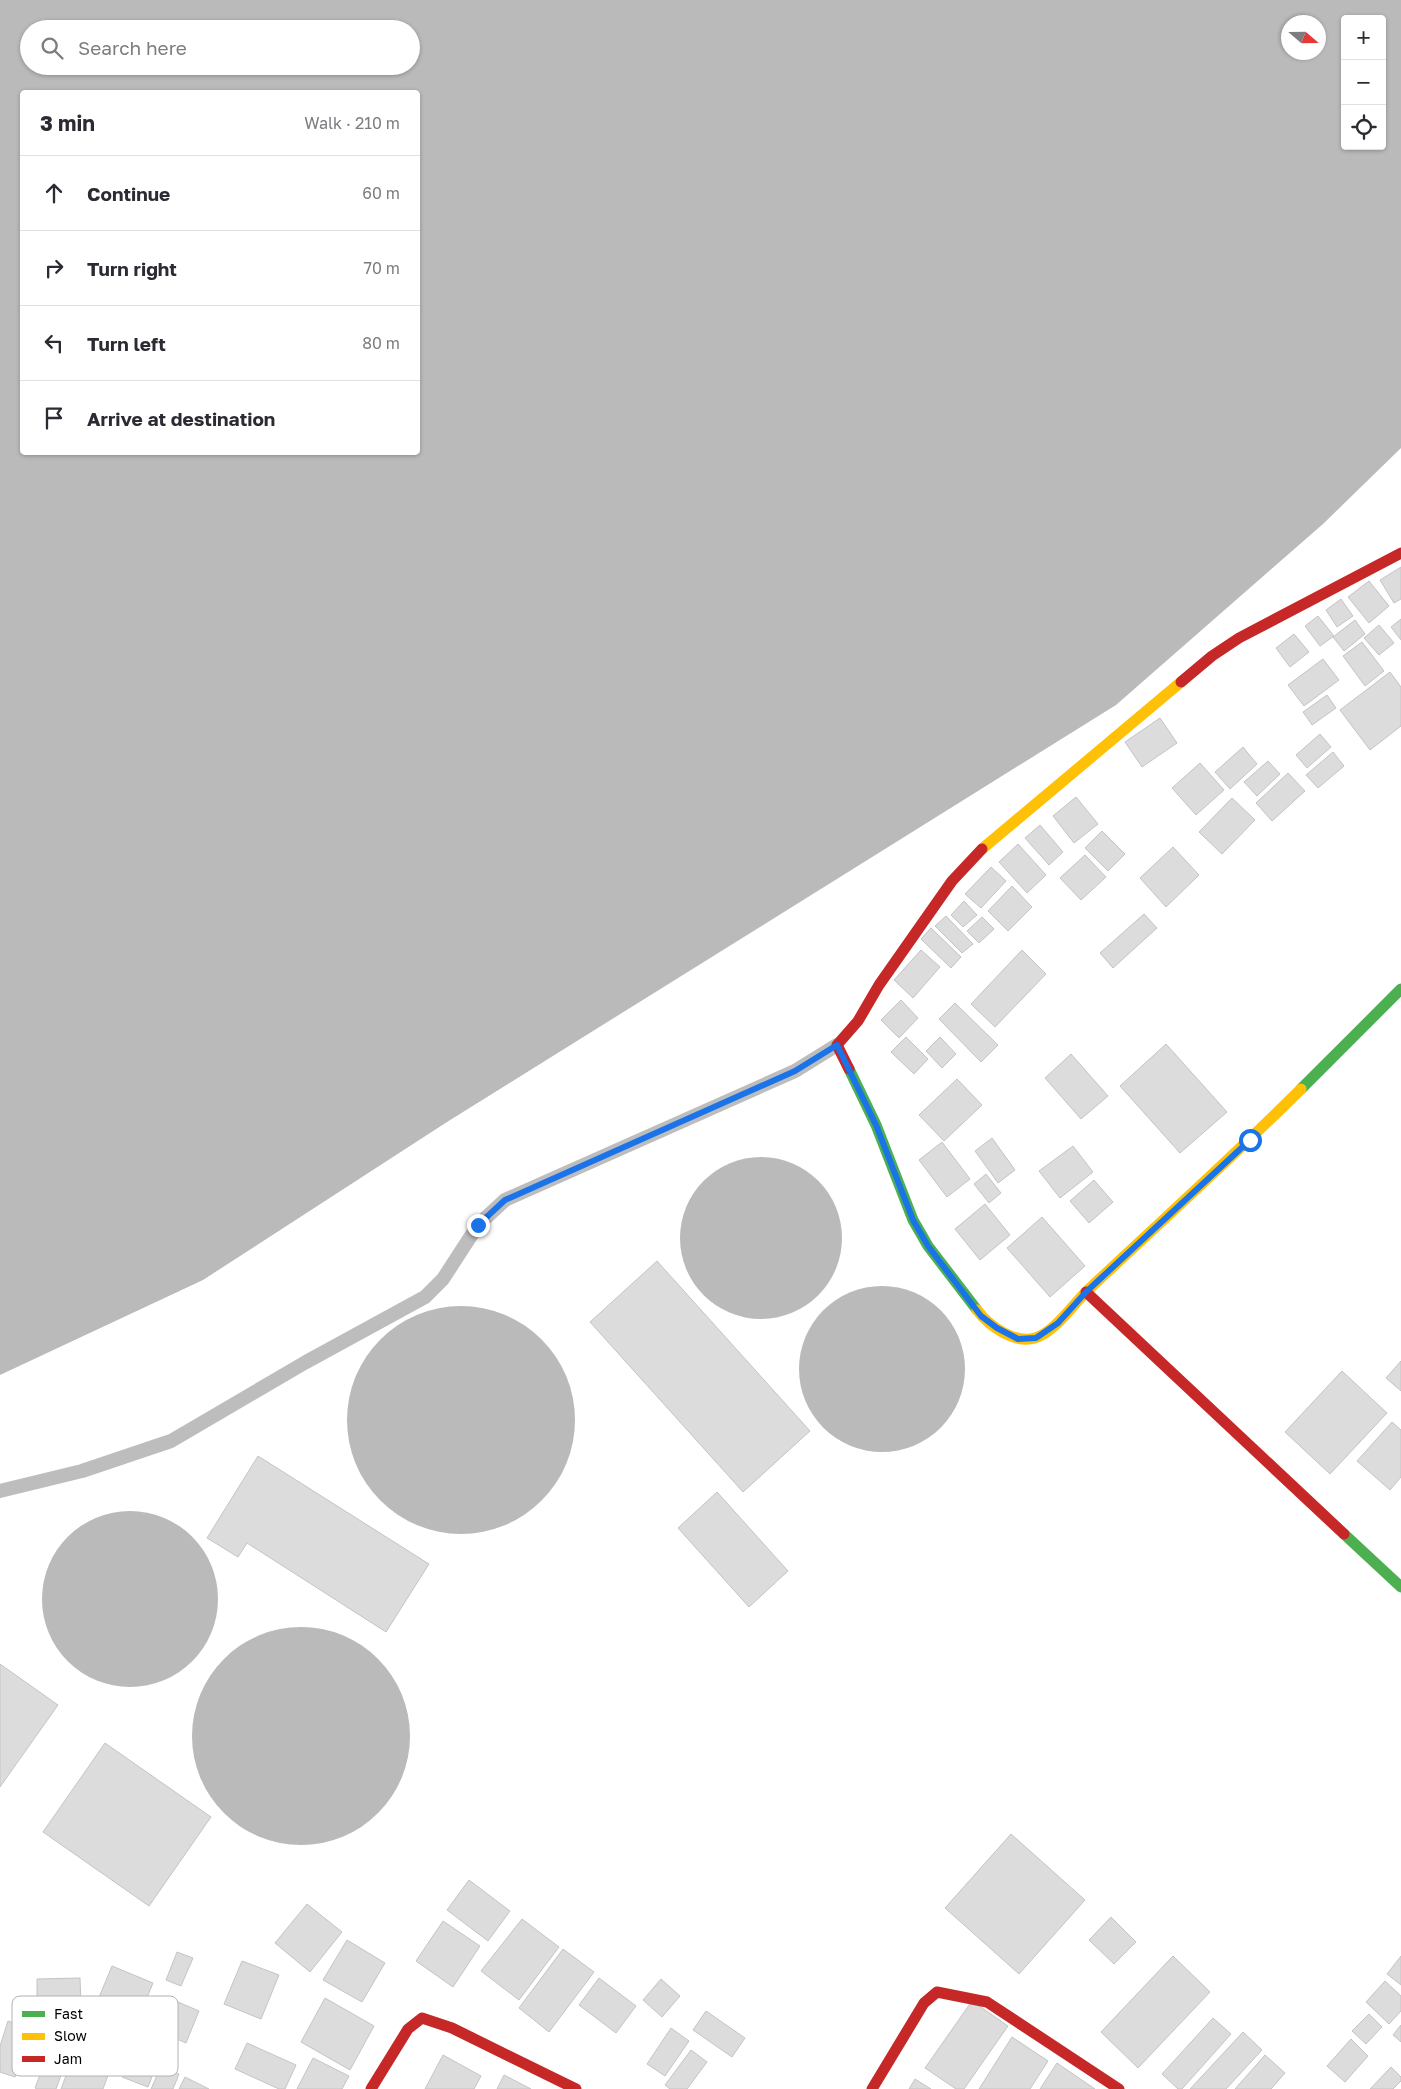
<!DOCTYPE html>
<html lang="en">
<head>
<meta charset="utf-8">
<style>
	:root { --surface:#fff; --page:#f7f7f7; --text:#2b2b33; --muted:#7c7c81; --line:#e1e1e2 }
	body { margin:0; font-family:"Golos Text",sans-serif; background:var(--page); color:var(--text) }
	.controls { position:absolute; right:15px; top:15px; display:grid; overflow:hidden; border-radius:5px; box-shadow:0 1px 4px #0004 }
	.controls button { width:45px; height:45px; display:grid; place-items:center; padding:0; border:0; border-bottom:1px solid var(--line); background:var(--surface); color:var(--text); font:25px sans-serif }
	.compass { position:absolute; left:1281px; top:15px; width:45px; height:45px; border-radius:50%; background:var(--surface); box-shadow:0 1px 4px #0004; rotate:110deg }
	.stop { position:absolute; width:15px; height:15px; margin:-11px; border:4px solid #1a73e8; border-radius:50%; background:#fff }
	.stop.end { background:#1a73e8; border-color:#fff; box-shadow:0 1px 5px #0008 }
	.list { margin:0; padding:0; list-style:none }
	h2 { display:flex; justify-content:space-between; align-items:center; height:65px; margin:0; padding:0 20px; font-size:21px }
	h2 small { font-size:16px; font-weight:400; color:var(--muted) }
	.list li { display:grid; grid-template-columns:32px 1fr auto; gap:15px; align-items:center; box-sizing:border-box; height:75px; padding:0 20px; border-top:1px solid var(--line) }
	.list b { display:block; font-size:19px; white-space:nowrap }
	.list em { font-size:16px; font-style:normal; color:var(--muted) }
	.icon { flex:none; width:28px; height:28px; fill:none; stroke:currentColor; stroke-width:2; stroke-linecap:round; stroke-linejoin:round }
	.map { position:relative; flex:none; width:1401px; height:2089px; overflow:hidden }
	.search { position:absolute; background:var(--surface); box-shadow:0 1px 4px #0004; left:20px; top:20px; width:400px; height:55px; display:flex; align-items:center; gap:12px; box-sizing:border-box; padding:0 18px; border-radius:28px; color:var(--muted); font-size:19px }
	.panel { position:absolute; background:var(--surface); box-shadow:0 1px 4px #0004; left:20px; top:90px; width:400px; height:365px; border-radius:5px }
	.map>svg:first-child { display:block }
	.water { fill:#bababa; fill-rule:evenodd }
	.building { fill:#dcdcdc; stroke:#c4c4c4 }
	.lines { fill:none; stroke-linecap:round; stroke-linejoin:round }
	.lane { stroke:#bdbdbd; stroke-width:14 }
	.fast { stroke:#4caf50; stroke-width:11 }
	.slow { stroke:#ffc107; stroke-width:11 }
	.jam { stroke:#c62828; stroke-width:11 }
	.route { stroke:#1a73e8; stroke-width:6 }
	.key { fill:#fff; stroke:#b2b2b2; stroke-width:1 }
	.key-label { font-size:14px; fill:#000 }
</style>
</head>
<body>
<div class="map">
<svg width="1401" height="2089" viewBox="0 0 1401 2089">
	<rect width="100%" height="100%" fill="#fff"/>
	<!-- water -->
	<g class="water">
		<path d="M0,0h1401v448l-78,76 -207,181 -669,417 -244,158 -203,95zM1345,19h37v127h-37zM1318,22v30h-30v-30zM29,29h382v37h-382zM22,92h396v360h-396z"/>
		<circle cx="761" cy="1238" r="81"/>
		<circle cx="882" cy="1369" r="83"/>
		<circle cx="461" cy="1420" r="114"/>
		<circle cx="130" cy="1599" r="88"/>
		<circle cx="301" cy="1736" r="109"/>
	</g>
	<!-- building -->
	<g class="building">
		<polygon points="1401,567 1401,599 1394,603 1380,580"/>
		<polygon points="1369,581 1389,606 1369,623 1348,597"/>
		<polygon points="1341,599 1353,616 1337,627 1326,610"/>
		<polygon points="1318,616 1334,636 1320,646 1305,626"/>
		<polygon points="1401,619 1401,640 1391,627"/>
		<polygon points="1355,620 1365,634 1344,651 1333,637"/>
		<polygon points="1379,625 1394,643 1379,655 1364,638"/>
		<polygon points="1294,634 1309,652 1290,667 1276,648"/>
		<polygon points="1362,642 1384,671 1365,686 1343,656"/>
		<polygon points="1323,659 1339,680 1304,706 1288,685"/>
		<polygon points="1390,672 1401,687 1401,726 1370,750 1340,710"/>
		<polygon points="1327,695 1336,708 1312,725 1303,712"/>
		<polygon points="1160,718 1177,743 1142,767 1125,742"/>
		<polygon points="1320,734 1331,747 1307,768 1296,755"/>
		<polygon points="1243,747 1257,764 1230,789 1215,772"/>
		<polygon points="1333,752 1344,766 1318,788 1306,775"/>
		<polygon points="1268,761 1280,774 1257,796 1244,782"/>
		<polygon points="1200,763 1224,790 1196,815 1172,788"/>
		<polygon points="1288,773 1305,791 1272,821 1256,803"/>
		<polygon points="1076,797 1098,824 1074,843 1053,816"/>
		<polygon points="1232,798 1255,820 1222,854 1199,832"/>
		<polygon points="1040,825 1063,852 1049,865 1025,838"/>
		<polygon points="1102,831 1125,854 1108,871 1085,848"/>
		<polygon points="1018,844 1046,875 1027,893 999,862"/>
		<polygon points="1173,847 1199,875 1166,907 1140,878"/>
		<polygon points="1085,855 1106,877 1081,900 1060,878"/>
		<polygon points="991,867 1006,881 981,908 965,894"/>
		<polygon points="1012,886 1032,907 1008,931 988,911"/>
		<polygon points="964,901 977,915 963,927 951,915"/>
		<polygon points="1144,914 1157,928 1113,968 1100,953"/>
		<polygon points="946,916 973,944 962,953 935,926"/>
		<polygon points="982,917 994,929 979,943 967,931"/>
		<polygon points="931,928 961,957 951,968 921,939"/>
		<polygon points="921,950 940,967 913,998 894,980"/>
		<polygon points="1022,950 1046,974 995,1027 971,1004"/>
		<polygon points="901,1000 918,1018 899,1038 881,1020"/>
		<polygon points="955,1003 998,1045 981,1062 939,1019"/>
		<polygon points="906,1037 928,1059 914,1074 891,1052"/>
		<polygon points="940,1037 956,1054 942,1068 926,1051"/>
		<polygon points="1166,1044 1227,1112 1180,1153 1120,1086"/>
		<polygon points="1071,1054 1108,1096 1081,1119 1045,1078"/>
		<polygon points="957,1079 982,1105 944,1141 919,1115"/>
		<polygon points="992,1138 1015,1170 998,1183 975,1151"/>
		<polygon points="942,1142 970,1179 947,1197 919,1160"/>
		<polygon points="1073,1146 1093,1172 1060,1198 1039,1171"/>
		<polygon points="986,1174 1001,1193 989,1203 974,1184"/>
		<polygon points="1094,1180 1113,1202 1089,1223 1070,1201"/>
		<polygon points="985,1204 1010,1235 980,1260 955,1229"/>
		<polygon points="1042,1217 1085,1266 1050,1297 1007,1248"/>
		<polygon points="657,1261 810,1431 743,1492 590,1322"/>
		<polygon points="1401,1361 1401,1391 1386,1378"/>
		<polygon points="1342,1371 1387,1413 1330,1474 1285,1432"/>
		<polygon points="1392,1422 1401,1430 1401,1477 1390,1490 1357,1461"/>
		<polygon points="258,1456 429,1564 386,1632 247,1543 238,1557 207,1538"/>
		<polygon points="717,1492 788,1571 749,1607 678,1528"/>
		<polygon points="0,1664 58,1705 0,1787"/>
		<polygon points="105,1743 211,1817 149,1906 43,1832"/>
		<polygon points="1011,1834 1085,1900 1019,1974 945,1908"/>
		<polygon points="469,1880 510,1911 488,1941 447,1910"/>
		<polygon points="307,1904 342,1932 310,1972 275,1943"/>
		<polygon points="1111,1917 1136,1942 1114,1964 1089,1940"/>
		<polygon points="522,1919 559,1947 519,2000 481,1971"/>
		<polygon points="443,1921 480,1946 453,1987 416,1961"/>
		<polygon points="347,1940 385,1963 362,2002 323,1980"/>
		<polygon points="563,1949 594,1972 549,2032 519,2008"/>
		<polygon points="177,1952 193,1958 181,1986 166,1980"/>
		<polygon points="1173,1956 1210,1992 1138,2068 1101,2032"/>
		<polygon points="1401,1956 1401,1985 1387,1974"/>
		<polygon points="242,1961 279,1975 261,2019 224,2004"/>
		<polygon points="112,1966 153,1983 136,2024 95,2007"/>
		<polygon points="80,1978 81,2004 37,2005 37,1979"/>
		<polygon points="599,1978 636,2006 616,2033 579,2005"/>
		<polygon points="661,1979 680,1996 662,2017 643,2000"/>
		<polygon points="1385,1981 1401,1996 1401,2011 1389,2024 1366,2002"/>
		<polygon points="164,1996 199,2011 186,2043 151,2028"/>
		<polygon points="325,1998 374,2026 350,2070 301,2042"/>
		<polygon points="972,2001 1008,2026 964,2089 956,2089 925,2068"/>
		<polygon points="706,2011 745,2038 732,2057 693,2030"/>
		<polygon points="1369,2014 1382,2027 1366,2044 1352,2031"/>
		<polygon points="1213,2018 1231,2034 1182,2089 1178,2089 1162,2074"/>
		<polygon points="8,2021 31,2029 15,2077 0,2072 0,2046"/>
		<polygon points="59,2025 77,2032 56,2089 37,2089 35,2088"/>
		<polygon points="1401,2025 1401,2042 1393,2035"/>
		<polygon points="671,2028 689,2041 665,2076 647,2064"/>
		<polygon points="1243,2032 1262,2050 1226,2089 1190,2089"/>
		<polygon points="82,2033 119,2046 103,2089 61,2089"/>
		<polygon points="1012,2037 1048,2061 1030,2089 979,2089"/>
		<polygon points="1351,2039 1368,2056 1345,2082 1327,2066"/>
		<polygon points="247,2043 296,2065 285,2089 279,2089 235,2069"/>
		<polygon points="691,2050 707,2062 687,2089 670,2089 665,2085"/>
		<polygon points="132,2051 158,2061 148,2087 122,2077"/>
		<polygon points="443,2055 481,2076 474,2089 425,2089"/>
		<polygon points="1265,2055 1285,2073 1271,2089 1235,2089"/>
		<polygon points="313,2058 349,2076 342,2089 297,2089"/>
		<polygon points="1057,2063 1095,2089 1040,2089"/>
		<polygon points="161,2066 179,2074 173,2089 151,2089"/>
		<polygon points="1391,2067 1401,2077 1401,2081 1393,2089 1370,2089"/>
		<polygon points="504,2075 531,2089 497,2089"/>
		<polygon points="185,2077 209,2089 179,2089"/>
		<polygon points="915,2079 931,2089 909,2089"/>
	</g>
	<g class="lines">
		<!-- lane -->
		<polyline class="lane" points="0,1491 82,1471 171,1441 306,1362 425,1297 443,1279 478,1225 505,1200 795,1071 837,1045"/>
		<!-- fast -->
		<g class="fast">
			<polyline points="849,1069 876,1125 913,1220 928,1246 977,1310"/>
			<polyline points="1301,1089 1401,989"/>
			<polyline points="1344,1534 1401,1587"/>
		</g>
		<!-- slow -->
		<g class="slow">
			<polyline points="982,849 1181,682"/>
			<path d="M977,1310c12,16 37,34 58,28 19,-5 39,-35 53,-48 71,-67 144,-132 213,-201"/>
		</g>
		<!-- jam -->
		<g class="jam">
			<polyline points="1181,682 1212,656 1239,638 1401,553"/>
			<polyline points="849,1069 837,1045 858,1021 879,985 952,881 982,849"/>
			<polyline points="1086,1292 1344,1534"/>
			<polyline points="371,2089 408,2029 422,2018 452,2028 576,2089"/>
			<polyline points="872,2089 924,2003 937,1992 987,2002 1119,2089"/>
		</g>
	</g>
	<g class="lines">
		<!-- route -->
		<polyline class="route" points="478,1225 505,1200 795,1071 837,1045 876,1125 913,1220 928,1246 981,1316 997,1328 1018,1339 1036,1338 1058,1323 1086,1292 1250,1140"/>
	</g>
	<!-- legend -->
	<rect x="12" y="1996" width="166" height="80" rx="8" class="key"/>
	<rect x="22" y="2011" width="23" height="6" fill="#4caf50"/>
	<rect x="22" y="2033" width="23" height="7" fill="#ffc107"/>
	<rect x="22" y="2056" width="23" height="6" fill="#c62828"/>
	<g class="key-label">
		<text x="54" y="2019">Fast</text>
		<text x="54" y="2041">Slow</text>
		<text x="54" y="2064">Jam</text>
	</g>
</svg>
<div class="controls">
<button>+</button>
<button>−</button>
<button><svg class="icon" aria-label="locate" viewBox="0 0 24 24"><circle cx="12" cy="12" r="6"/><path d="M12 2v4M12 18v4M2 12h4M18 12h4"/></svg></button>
</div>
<svg class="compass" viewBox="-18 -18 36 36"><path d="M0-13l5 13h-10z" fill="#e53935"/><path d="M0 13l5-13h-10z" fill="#7c7c81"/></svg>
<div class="stop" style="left:1250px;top:1140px"></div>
<div class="stop end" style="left:478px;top:1225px"></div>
<div class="search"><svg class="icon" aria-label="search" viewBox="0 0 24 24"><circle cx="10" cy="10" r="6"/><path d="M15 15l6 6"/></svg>Search here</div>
<section class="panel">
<h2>3 min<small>Walk · 210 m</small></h2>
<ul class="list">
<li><svg class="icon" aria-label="ahead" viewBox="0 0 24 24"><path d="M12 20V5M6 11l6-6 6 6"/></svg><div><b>Continue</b></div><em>60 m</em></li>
<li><svg class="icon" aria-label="right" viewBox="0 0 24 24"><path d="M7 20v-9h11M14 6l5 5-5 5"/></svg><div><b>Turn right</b></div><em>70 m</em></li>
<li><svg class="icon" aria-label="left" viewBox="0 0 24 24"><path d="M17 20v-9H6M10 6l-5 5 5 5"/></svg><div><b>Turn left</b></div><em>80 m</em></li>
<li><svg class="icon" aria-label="arrive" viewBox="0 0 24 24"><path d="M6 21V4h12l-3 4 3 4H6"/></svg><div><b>Arrive at destination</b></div></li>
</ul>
</section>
</div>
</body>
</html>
